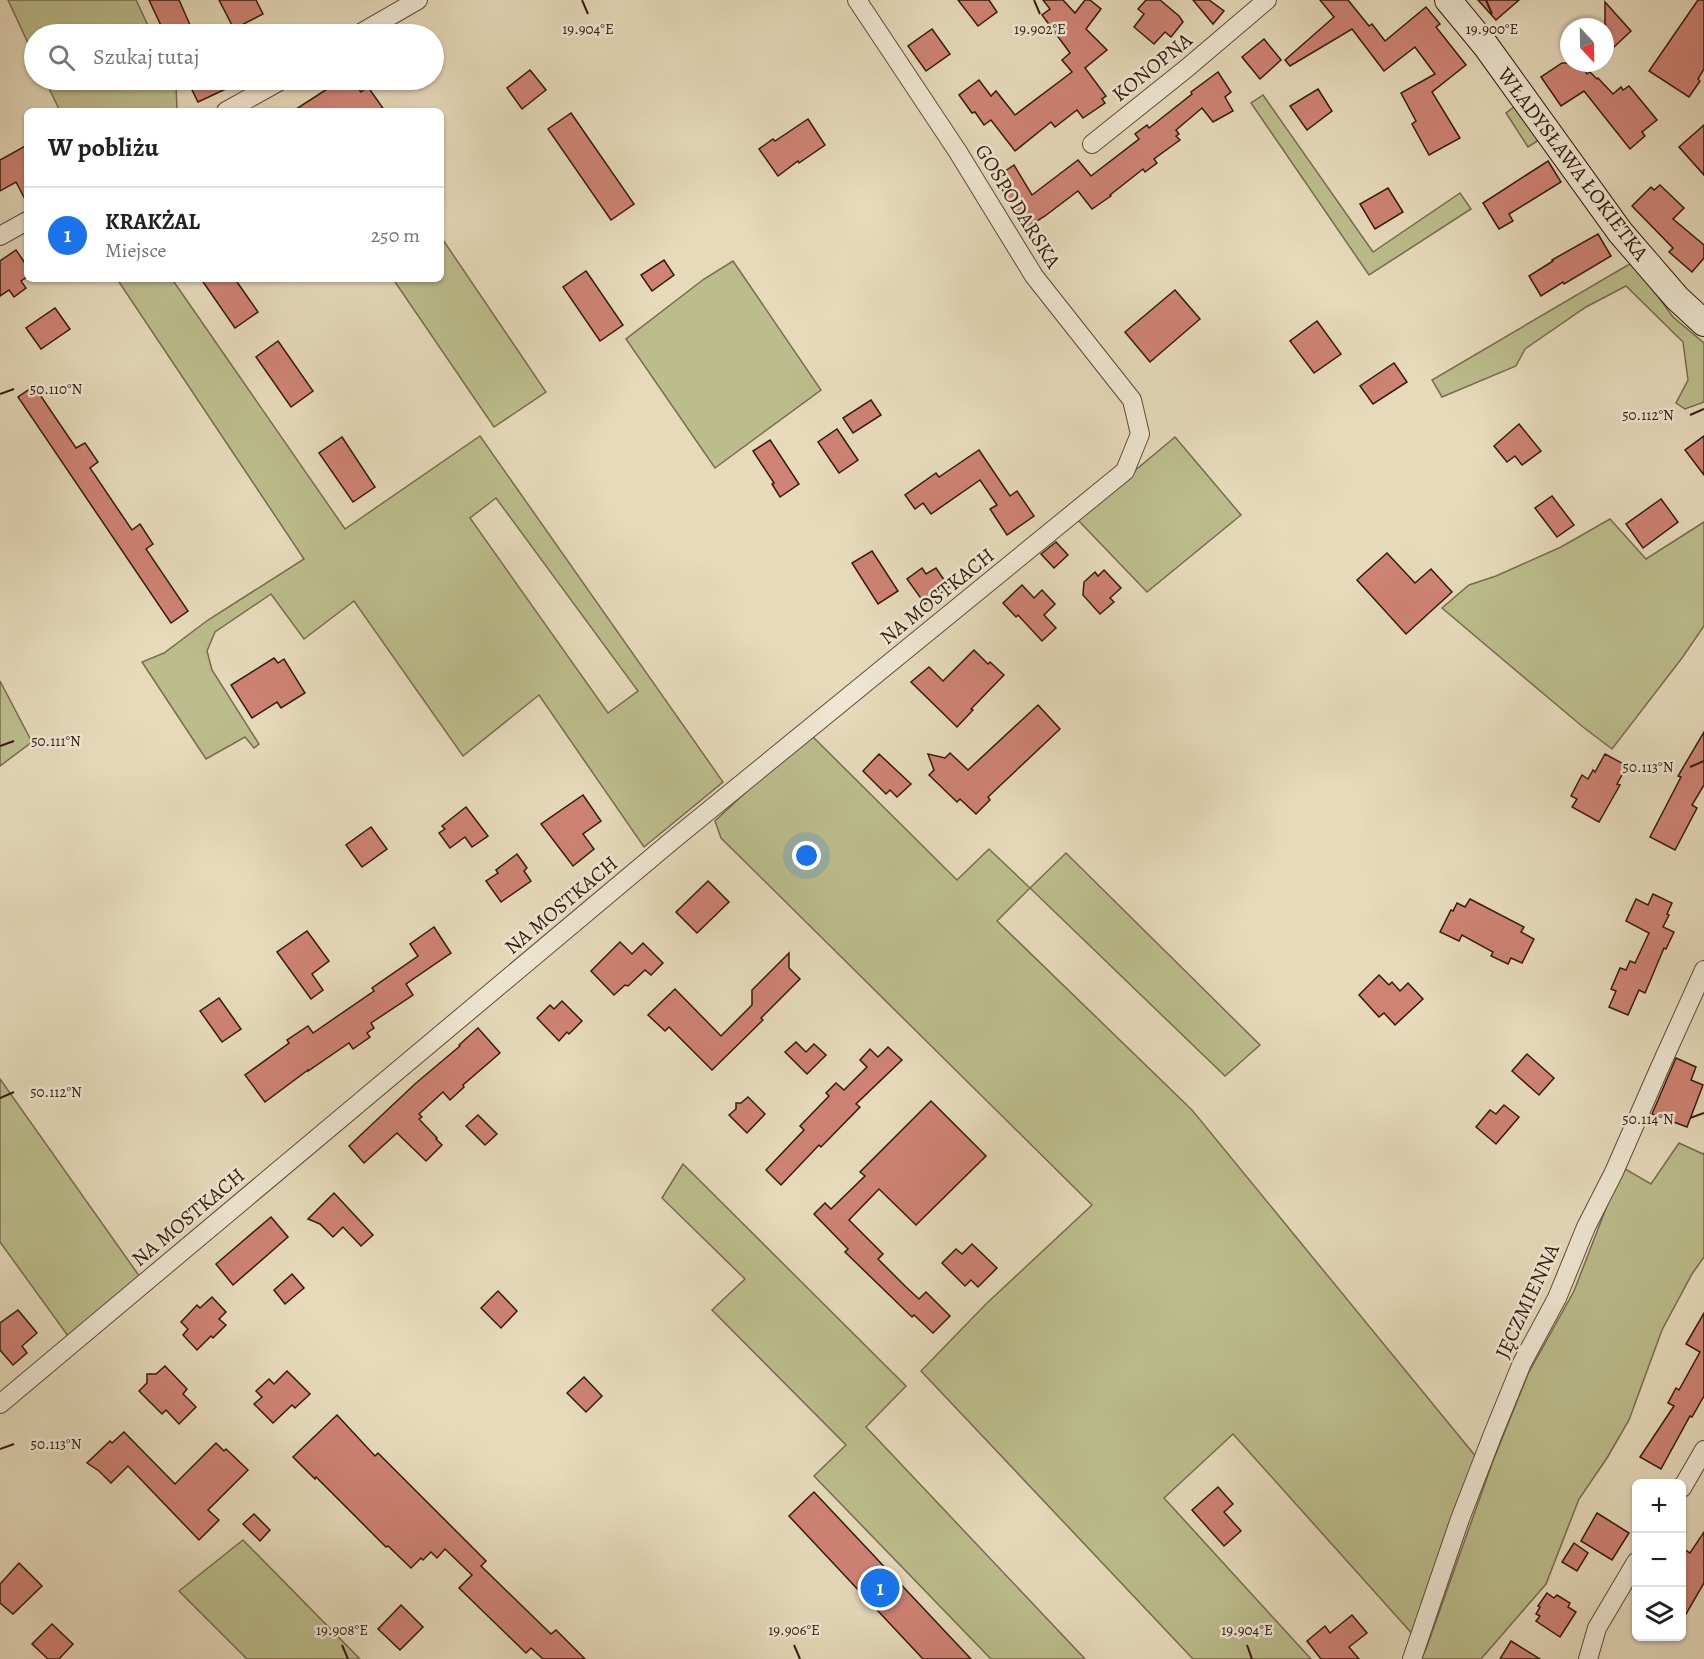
<!DOCTYPE html>
<html lang="pl">
<head>
<meta charset="utf-8">
<style>
	:root { --surface:#fff; --page:#f2f2f2; --text:#202124; --muted:#757577; --line:#e0e0e0; --accent:#1a73e8 }
	body { margin:0; font-family:Alegreya,serif; background:var(--page); color:var(--text) }
	.controls { position:absolute; right:18px; bottom:18px; display:grid; overflow:hidden; border-radius:9px; box-shadow:0 2px 4px #0004 }
	.controls button { width:54px; height:54px; display:grid; place-items:center; padding:0; border:0; border-bottom:2px solid var(--line); background:var(--surface); color:var(--text); font:30px sans-serif }
	.compass { position:absolute; left:1560px; top:18px; width:54px; height:54px; border-radius:50%; background:var(--surface); box-shadow:0 2px 4px #0004; rotate:158deg }
	.you { position:absolute; left:807px; top:856px; width:21px; height:21px; margin:-15px; border:4px solid #fff; border-radius:50%; background:#1a73e8; box-shadow:0 0 0 9px #1a73e833 }
	.badge { display:grid; place-items:center; width:39px; height:39px; border-radius:50%; background:var(--accent); color:#fff; font-size:20px; font-weight:700 }
	.pin { position:absolute; translate:-50% -50%; border:3px solid #fff; box-shadow:0 2px 6px #0006 }
	.list { margin:0; padding:0; list-style:none }
	h2 { display:flex; justify-content:space-between; align-items:center; height:78px; margin:0; padding:0 24px; font-size:26px }
	h2 small { font-size:20px; font-weight:400; color:var(--muted) }
	.list li { display:grid; grid-template-columns:39px 1fr auto; gap:18px; align-items:center; box-sizing:border-box; height:96px; padding:0 24px; border-top:2px solid var(--line) }
	.list b { display:block; font-size:22px; white-space:nowrap }
	.list p { margin:0; font-size:20px; white-space:nowrap; color:var(--muted) }
	.list em { font-size:20px; font-style:normal; color:var(--muted) }
	.icon { flex:none; width:33px; height:33px; fill:none; stroke:currentColor; stroke-width:2; stroke-linecap:round; stroke-linejoin:round }
	.map { position:relative; flex:none; width:1704px; height:1659px; overflow:hidden }
	.search { position:absolute; background:var(--surface); box-shadow:0 2px 4px #0004; left:24px; top:24px; width:420px; height:66px; display:flex; align-items:center; gap:15px; box-sizing:border-box; padding:0 21px; border-radius:33px; color:var(--muted); font-size:22px }
	.panel { position:absolute; background:var(--surface); box-shadow:0 2px 4px #0004; left:24px; top:108px; width:420px; height:174px; border-radius:9px }
	.map>svg:first-child { display:block }
	.green { fill:#bcbd8c; stroke:#786c4e; stroke-width:1.5; fill-rule:evenodd }
	.building { fill:#ce8374; stroke:#351a0f; stroke-width:1.5 }
	.lines { fill:none; stroke-linecap:round; stroke-linejoin:round }
	.street-casing { stroke:#614a3a; stroke-width:20 }
	.secondary-casing { stroke:#351a0f; stroke-width:28 }
	.street { stroke:#efe7d3; stroke-width:18 }
	.secondary { stroke:#efe7d3; stroke-width:26 }
	.ticks { fill:none; stroke:#351a0f; stroke-width:2 }
	.labels { text-anchor:middle; stroke-width:5; stroke-linejoin:round; paint-order:stroke }
	.street-label { font-size:21px; fill:#351a0f; stroke:#efe7d3 }
	.ticks-label { font-size:15px; text-anchor:middle; fill:#351a0f; stroke:#efe7d3; stroke-width:5; stroke-linejoin:round; paint-order:stroke }
</style>
</head>
<body>
<div class="map">
<svg width="1704" height="1659" viewBox="0 0 1704 1659">
	<rect width="100%" height="100%" fill="#e6dabb"/>
	<filter id="stains"><feTurbulence type="fractalNoise" baseFrequency=".00333" numOctaves="4"/><feColorMatrix values="0 0 0 0 .2 0 0 0 0 .09 0 0 0 0 .02 0 0 0 .5 -.17"/></filter>
	<radialGradient id="worn" r=".72"><stop offset=".6" stop-color="#630" stop-opacity="0"/><stop offset="1" stop-color="#630" stop-opacity=".3"/></radialGradient>
	<!-- green -->
	<g class="green">
		<polygon points="8,0 136,0 152,34 34,34 34,56"/>
		<polygon points="45,80 174,80 176,85 177,110 60,111"/>
		<polygon points="1263,95 1373,252 1460,193 1471,209 1369,275 1251,103"/>
		<polygon points="1515,106 1539,140 1528,147 1506,113"/>
		<polygon points="441,237 546,392 494,427 393,279 441,279"/>
		<polygon points="733,261 821,390 715,468 626,339 704,279"/>
		<polygon points="1633,262 1673,317 1704,343 1704,402 1685,409 1676,403 1688,380 1683,342 1626,286 1586,307 1525,349 1516,366 1442,397 1432,380"/>
		<path d="M117,279h55l173,250 135,-93 243,346 -79,65 -105,-152 -76,61 -109,-155 -50,38 -33,-45 -56,38 -8,19 5,19 47,74 -5,4 -9,-11 -39,22 -64,-97 22,-9 44,-33 96,-61zM496,498l142,193 -30,22 -138,-195z"/>
		<polygon points="1175,437 1241,515 1147,592 1077,519"/>
		<polygon points="1610,519 1646,559 1704,522 1704,626 1682,658 1612,749 1583,727 1442,608 1469,585 1496,576 1561,547"/>
		<polygon points="0,681 32,742 0,766"/>
		<polygon points="809,733 957,880 989,849 1030,888 1066,853 1260,1045 1225,1076 1030,888 997,921 1192,1110 1477,1458 1416,1638 1233,1434 1164,1498 1311,1659 1193,1659 921,1371 986,1304 1092,1205 721,838 715,821"/>
		<polygon points="0,1079 140,1277 68,1336 0,1242"/>
		<polygon points="1679,1143 1703,1154 1704,1153 1704,1257 1692,1274 1662,1330 1629,1420 1607,1458 1579,1499 1546,1584 1481,1659 1421,1659 1426,1649 1493,1461 1528,1374 1574,1291 1622,1167 1651,1184"/>
		<polygon points="683,1164 906,1386 866,1427 1085,1659 991,1659 814,1476 846,1445 712,1310 745,1279 662,1198"/>
		<polygon points="243,1540 360,1659 247,1659 179,1591"/>
	</g>
	<!-- building -->
	<g class="building">
		<polygon points="149,0 179,0 194,34 165,34"/>
		<polygon points="219,0 256,0 263,14 234,29"/>
		<polygon points="958,0 989,0 997,12 978,26"/>
		<polygon points="1043,0 1063,0 1075,13 1085,0 1090,0 1101,9 1086,29 1107,50 1085,68 1106,96 1102,99 1105,103 1083,118 1077,110 1055,127 1051,122 1015,151 991,120 984,125 975,112 972,113 959,95 979,80 991,96 996,91 1015,115 1072,72 1062,60 1070,53 1042,15 1050,9"/>
		<polygon points="1146,0 1160,0 1179,16 1183,22 1171,37 1165,32 1154,44 1134,27 1144,14 1138,9"/>
		<polygon points="1193,0 1209,0 1224,11 1213,24"/>
		<polygon points="1320,0 1348,0 1369,26 1372,24 1385,41 1426,7 1440,24 1436,27 1466,65 1432,92 1460,138 1429,155 1412,124 1416,121 1401,93 1435,74 1415,47 1384,71 1352,29 1290,66 1285,60 1334,17"/>
		<polygon points="1478,0 1519,0 1496,20"/>
		<polygon points="1698,0 1704,0 1704,69 1698,79 1700,81 1689,97 1649,71"/>
		<polygon points="1605,2 1631,31 1614,47 1605,37"/>
		<polygon points="932,29 950,54 926,71 908,46"/>
		<polygon points="1264,39 1281,60 1260,79 1242,57"/>
		<polygon points="1562,63 1580,63 1587,74 1590,72 1597,79 1598,78 1613,94 1621,87 1623,90 1629,86 1657,120 1642,132 1645,136 1630,149 1584,91 1561,106 1541,77"/>
		<polygon points="530,70 546,90 522,109 507,88"/>
		<polygon points="1218,72 1231,92 1225,97 1233,111 1213,122 1202,108 1176,130 1179,134 1176,136 1180,140 1154,159 1157,163 1145,172 1143,169 1110,195 1111,196 1092,209 1078,191 1045,216 1026,228 995,178 1014,165 1032,195 1078,160 1091,176 1139,139 1135,134 1147,125 1149,128 1192,94 1191,92"/>
		<polygon points="187,80 245,80 198,102"/>
		<polygon points="341,80 352,80 361,92 368,87 385,111 293,111"/>
		<polygon points="1318,89 1332,111 1307,130 1290,106"/>
		<polygon points="571,113 634,204 611,220 548,129"/>
		<polygon points="808,119 825,145 799,163 798,161 778,176 759,149 773,139 775,141"/>
		<polygon points="1704,125 1704,175 1679,147"/>
		<polygon points="27,145 27,203 16,182 0,191 0,160"/>
		<polygon points="1548,161 1561,182 1509,214 1513,221 1499,229 1483,203"/>
		<polygon points="1660,185 1684,208 1673,219 1704,245 1704,258 1692,272 1669,252 1673,248 1632,206 1651,187 1654,190"/>
		<polygon points="1388,188 1403,212 1375,229 1360,204"/>
		<polygon points="1598,234 1611,256 1564,284 1563,282 1541,296 1529,276 1553,261 1552,260"/>
		<polygon points="16,250 27,266 27,277 21,281 26,288 14,297 9,290 0,296 0,261"/>
		<polygon points="664,260 674,275 652,291 641,275"/>
		<polygon points="586,271 623,325 600,341 563,287"/>
		<polygon points="201,279 235,279 258,312 235,328"/>
		<polygon points="1175,290 1200,319 1150,362 1125,332"/>
		<polygon points="55,308 70,329 41,349 26,328"/>
		<polygon points="1317,321 1341,354 1314,373 1290,341"/>
		<polygon points="278,341 313,391 291,407 256,357"/>
		<polygon points="1394,363 1407,382 1373,404 1360,386"/>
		<polygon points="34,386 76,448 85,443 98,462 90,468 132,530 140,524 153,544 146,549 188,611 171,623 18,397"/>
		<polygon points="871,400 881,415 853,433 843,418"/>
		<polygon points="1519,424 1541,451 1522,465 1515,456 1507,462 1494,446"/>
		<polygon points="837,429 858,460 839,473 818,442"/>
		<polygon points="1704,436 1704,475 1685,450"/>
		<polygon points="342,437 375,487 353,502 319,453"/>
		<polygon points="770,440 799,484 780,497 772,484 774,483 753,451"/>
		<polygon points="979,450 1010,496 1017,491 1034,516 1007,535 990,509 997,505 980,480 931,514 923,503 915,509 905,495 936,473 939,477"/>
		<polygon points="1552,496 1574,525 1557,537 1535,508"/>
		<polygon points="1661,499 1678,522 1643,548 1626,524"/>
		<polygon points="1056,542 1068,555 1054,568 1041,554"/>
		<polygon points="872,551 898,591 878,604 852,563"/>
		<polygon points="1387,553 1415,583 1431,569 1452,592 1406,634 1357,580"/>
		<polygon points="922,568 926,574 936,568 949,587 925,604 907,579"/>
		<polygon points="1104,570 1121,588 1110,598 1114,602 1100,614 1083,595 1084,582 1095,572 1098,576"/>
		<polygon points="1022,585 1034,598 1042,590 1055,604 1044,615 1056,628 1042,641 1018,615 1016,617 1003,603"/>
		<polygon points="974,650 988,664 990,662 1004,675 971,709 973,710 957,727 911,682 929,667 943,681"/>
		<polygon points="274,658 278,663 284,659 305,693 281,708 277,702 252,718 231,685"/>
		<polygon points="1038,705 1060,729 988,797 990,800 976,814 960,799 957,802 929,775 934,770 928,754 945,758 950,753 968,770"/>
		<polygon points="1704,732 1704,785 1692,805 1697,808 1675,850 1650,837 1681,777 1678,776"/>
		<polygon points="879,754 911,784 897,797 890,790 886,794 863,771"/>
		<polygon points="1605,754 1627,766 1617,784 1620,785 1599,822 1572,807 1577,799 1571,796 1582,775 1588,779 1593,770 1595,772"/>
		<polygon points="583,795 601,821 583,834 594,849 573,866 541,824"/>
		<polygon points="466,807 488,836 472,847 465,837 450,848 439,833 445,829 442,826"/>
		<polygon points="371,827 387,849 362,867 346,845"/>
		<polygon points="517,854 527,868 524,871 531,881 501,902 486,881 498,873 496,870"/>
		<polygon points="708,881 729,902 697,933 676,912"/>
		<polygon points="1653,894 1672,903 1667,914 1669,915 1663,927 1674,932 1666,949 1664,948 1645,993 1639,990 1628,1015 1609,1007 1616,991 1611,989 1620,968 1626,970 1630,961 1635,963 1649,933 1626,921 1636,899 1648,905"/>
		<polygon points="1470,899 1524,927 1521,932 1534,939 1522,963 1511,958 1508,964 1491,956 1493,952 1462,935 1459,941 1440,932 1451,910 1453,911 1457,903 1465,907"/>
		<polygon points="434,927 451,953 406,984 413,995 371,1023 374,1028 367,1033 370,1037 353,1049 349,1043 308,1071 308,1070 265,1102 245,1075 289,1043 287,1040 308,1026 313,1033 374,991 372,988 418,956 410,944"/>
		<polygon points="307,931 329,961 312,974 323,990 311,999 277,952"/>
		<polygon points="620,942 632,954 643,943 663,963 651,975 645,970 628,986 625,985 614,995 591,971"/>
		<polygon points="789,953 789,968 800,979 761,1018 763,1020 712,1070 669,1027 665,1031 648,1015 675,989 721,1036 752,1005 752,990"/>
		<polygon points="1379,975 1389,985 1392,982 1400,991 1408,983 1423,999 1395,1025 1384,1013 1379,1017 1359,995"/>
		<polygon points="219,998 241,1029 222,1042 200,1011"/>
		<polygon points="562,1001 582,1021 569,1034 567,1032 559,1041 537,1018 550,1005 554,1009"/>
		<polygon points="478,1028 500,1053 463,1085 464,1087 450,1100 443,1092 419,1114 422,1117 419,1119 437,1138 436,1139 442,1145 426,1161 397,1133 364,1163 349,1146 416,1083 460,1046 459,1045"/>
		<polygon points="796,1042 806,1052 814,1044 826,1055 807,1074 785,1052"/>
		<polygon points="888,1047 902,1060 856,1104 860,1107 821,1147 819,1145 781,1185 766,1170 804,1130 800,1126 829,1096 826,1093 836,1083 844,1090 867,1067 860,1060 870,1049 878,1057"/>
		<polygon points="1527,1054 1554,1078 1539,1095 1512,1071"/>
		<polygon points="1676,1058 1696,1067 1691,1080 1703,1085 1687,1127 1652,1114"/>
		<polygon points="748,1097 765,1114 747,1133 729,1115 736,1109 736,1103 741,1103"/>
		<polygon points="931,1101 986,1156 916,1225 879,1189 849,1220 883,1254 878,1259 906,1287 919,1299 926,1292 950,1316 933,1333 914,1315 912,1317 845,1252 848,1249 814,1214 825,1203 831,1209 865,1176 860,1172"/>
		<polygon points="1504,1105 1519,1117 1496,1144 1476,1127 1490,1110 1496,1114"/>
		<polygon points="478,1115 497,1134 485,1145 466,1126"/>
		<polygon points="334,1193 373,1235 361,1246 343,1227 333,1237 320,1224 308,1219"/>
		<polygon points="271,1217 288,1237 233,1285 216,1264"/>
		<polygon points="972,1244 997,1268 978,1287 971,1280 965,1286 942,1263 956,1249 962,1254"/>
		<polygon points="292,1274 304,1288 285,1304 274,1290"/>
		<polygon points="498,1291 517,1311 501,1328 481,1308"/>
		<polygon points="212,1297 226,1312 219,1319 226,1325 213,1338 211,1336 197,1350 183,1335 188,1329 181,1322 197,1305 200,1308"/>
		<polygon points="18,1310 37,1333 22,1346 27,1353 13,1365 0,1350 0,1323"/>
		<polygon points="1704,1313 1704,1396 1692,1417 1690,1416 1661,1469 1640,1457 1674,1406 1668,1403 1676,1388 1679,1390 1700,1352 1686,1344"/>
		<polygon points="165,1366 187,1389 183,1394 196,1407 179,1424 166,1410 162,1414 139,1391 147,1383 147,1374 156,1374"/>
		<polygon points="287,1371 310,1394 295,1408 292,1405 273,1423 254,1404 262,1397 256,1391 269,1379 274,1384"/>
		<polygon points="584,1377 602,1396 586,1412 567,1393"/>
		<polygon points="337,1415 375,1456 378,1453 486,1561 481,1566 551,1634 556,1630 585,1659 543,1659 531,1648 526,1653 459,1588 472,1575 445,1549 437,1558 431,1552 423,1560 421,1558 411,1568 388,1546 386,1547 316,1477 315,1479 293,1457"/>
		<polygon points="124,1432 175,1484 216,1443 224,1451 226,1449 248,1470 208,1510 219,1520 199,1540 128,1466 111,1483 99,1471 87,1463 110,1441 112,1443"/>
		<polygon points="1218,1487 1233,1504 1224,1512 1241,1531 1224,1546 1192,1510"/>
		<polygon points="814,1492 971,1659 923,1659 789,1516"/>
		<polygon points="1597,1513 1629,1533 1612,1560 1581,1541"/>
		<polygon points="254,1514 270,1530 260,1541 243,1524"/>
		<polygon points="1704,1532 1704,1583 1682,1621 1682,1548 1690,1553"/>
		<polygon points="1574,1543 1588,1553 1577,1571 1562,1562"/>
		<polygon points="19,1563 42,1586 13,1614 0,1603 0,1584"/>
		<polygon points="1547,1593 1554,1598 1557,1595 1570,1603 1568,1607 1576,1612 1560,1637 1536,1621 1540,1616 1536,1614 1540,1607 1538,1606"/>
		<polygon points="401,1605 423,1627 400,1650 378,1629"/>
		<polygon points="1352,1615 1367,1633 1349,1647 1359,1659 1321,1659 1307,1641 1325,1626 1330,1633"/>
		<polygon points="52,1624 73,1644 59,1659 48,1659 32,1644"/>
		<polygon points="1511,1641 1540,1659 1500,1659"/>
	</g>
	<g class="lines">
		<!-- street casing -->
		<g class="street-casing">
			<g id="street">
				<polyline points="359,34 418,0"/>
				<polyline points="226,111 282,80"/>
				<polyline points="1092,144 1187,68 1267,0"/>
				<polyline points="0,236 27,221"/>
				<polyline points="0,1404 674,839 1125,471 1140,434 1132,400 1034,276 958,152 857,0"/>
				<polyline points="1682,1488 1704,1450"/>
				<polyline points="1412,1659 1460,1519 1493,1434 1522,1363 1557,1298 1586,1227 1614,1172 1660,1067 1704,970"/>
				<polyline points="1588,1659 1597,1628 1636,1562"/>
			</g>
		</g>
		<!-- secondary casing -->
		<g class="secondary-casing">
			<polyline id="secondary" points="1448,0 1486,46 1620,232 1677,298 1704,323"/>
		</g>
		<!-- street -->
		<use href="#street" class="street"/>
		<!-- secondary -->
		<use href="#secondary" class="secondary"/>
	</g>
	<!-- ticks -->
	<path class="ticks" d="M582,0l6,14M1034,0l6,14M1486,0l6,14M0,394l14,-5M1690,415l14,-6M0,746l14,-5M1690,767l14,-6M0,1098l14,-6M1690,1118l14,-5M0,1449l14,-5M342,1645l6,14M794,1645l6,14M1247,1645l5,14"/>
	<g class="labels">
		<!-- street labels -->
		<g class="street-label">
			<text transform="translate(1152 67) rotate(-39)" y="7">KONOPNA</text>
			<text transform="translate(1573 164) rotate(53)" y="7">WŁADYSŁAWA ŁOKIETKA</text>
			<text transform="translate(1018 206) rotate(58)" y="7">GOSPODARSKA</text>
			<text transform="translate(937 596) rotate(-39)" y="7">NA MOSTKACH</text>
			<text transform="translate(561 905) rotate(-40)" y="7">NA MOSTKACH</text>
			<text transform="translate(188 1217) rotate(-40)" y="7">NA MOSTKACH</text>
			<text transform="translate(1527 1301) rotate(-65)" y="7">JĘCZMIENNA</text>
		</g>
	</g>
	<g class="ticks-label">
		<text x="588" y="34">19.904°E</text>
		<text x="1040" y="34">19.902°E</text>
		<text x="1492" y="34">19.900°E</text>
		<text x="56" y="394">50.110°N</text>
		<text x="1648" y="420">50.112°N</text>
		<text x="56" y="746">50.111°N</text>
		<text x="1648" y="772">50.113°N</text>
		<text x="56" y="1097">50.112°N</text>
		<text x="1648" y="1124">50.114°N</text>
		<text x="56" y="1449">50.113°N</text>
		<text x="342" y="1635">19.908°E</text>
		<text x="794" y="1635">19.906°E</text>
		<text x="1247" y="1635">19.904°E</text>
	</g>
	<rect width="100%" height="100%" filter="url(#stains)"/>
	<rect width="100%" height="100%" fill="url(#worn)"/>
</svg>
<div class="controls">
<button>+</button>
<button>−</button>
<button><svg class="icon" aria-label="layers" viewBox="0 0 24 24"><path d="M12 4l9 5-9 5-9-5zM3 14l9 5 9-5"/></svg></button>
</div>
<svg class="compass" viewBox="-18 -18 36 36"><path d="M0-13l5 13h-10z" fill="#e53935"/><path d="M0 13l5-13h-10z" fill="#757577"/></svg>
<div class="you"></div>
<div class="pin badge" style="left:880px;top:1588px">1</div>
<div class="search"><svg class="icon" aria-label="search" viewBox="0 0 24 24"><circle cx="10" cy="10" r="6"/><path d="M15 15l6 6"/></svg>Szukaj tutaj</div>
<section class="panel">
<h2>W pobliżu<small></small></h2>
<ul class="list">
<li><span class="badge">1</span><div><b>KRAKŻAL</b><p>Miejsce</p></div><em>250 m</em></li>
</ul>
</section>
</div>
</body>
</html>
